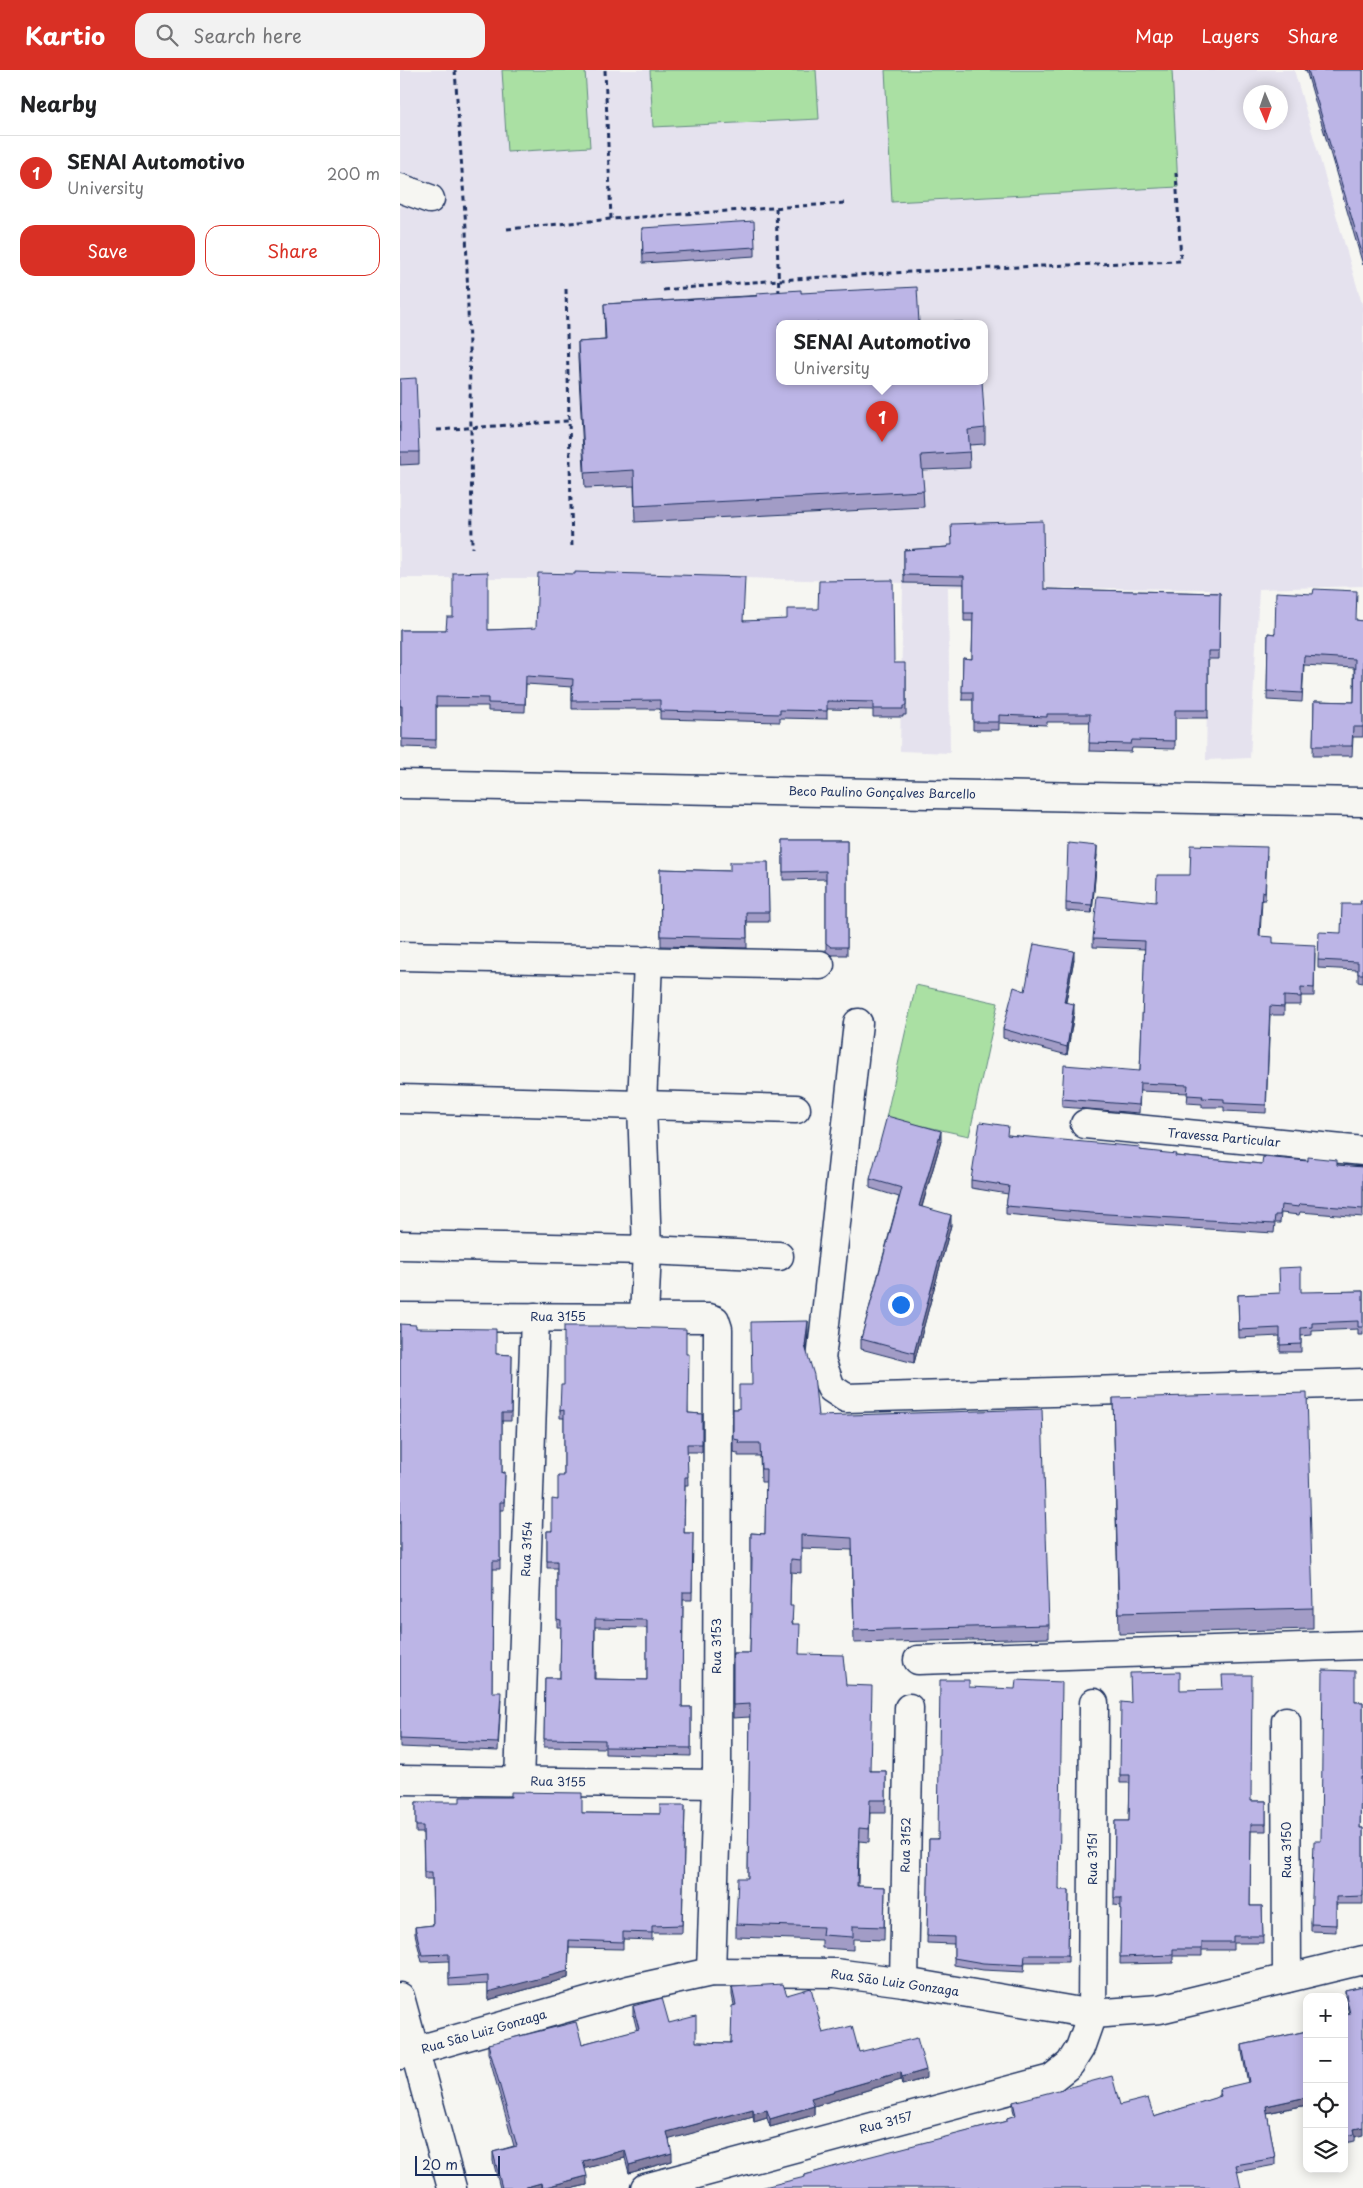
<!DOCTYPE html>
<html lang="en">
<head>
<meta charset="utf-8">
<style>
	:root { --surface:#fff; --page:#f2f2f2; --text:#202124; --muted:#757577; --line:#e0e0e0; --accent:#d93025 }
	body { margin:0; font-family:"Playpen Sans",sans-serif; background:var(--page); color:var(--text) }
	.controls { position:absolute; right:15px; bottom:15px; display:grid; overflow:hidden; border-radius:10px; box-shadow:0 2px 12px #0003 }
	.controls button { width:45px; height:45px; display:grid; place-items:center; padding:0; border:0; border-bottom:1px solid var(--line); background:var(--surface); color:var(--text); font:25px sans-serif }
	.compass { position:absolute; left:843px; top:15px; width:45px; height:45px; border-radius:50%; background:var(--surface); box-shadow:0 2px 12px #0003; rotate:178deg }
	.scale { position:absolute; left:15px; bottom:12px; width:85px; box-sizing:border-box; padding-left:5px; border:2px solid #1b2f5e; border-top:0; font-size:14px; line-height:18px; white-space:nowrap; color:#1b2f5e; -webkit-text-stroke:4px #f6f6f2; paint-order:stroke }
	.you { position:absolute; left:500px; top:1234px; width:18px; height:18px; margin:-12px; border:4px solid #fff; border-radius:50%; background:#1a73e8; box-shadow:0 0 0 8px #1a73e833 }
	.badge { display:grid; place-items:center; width:32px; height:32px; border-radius:50%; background:var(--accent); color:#fff; font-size:16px; font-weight:700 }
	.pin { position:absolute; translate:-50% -41px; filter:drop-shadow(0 1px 2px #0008) }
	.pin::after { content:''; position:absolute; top:26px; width:18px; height:15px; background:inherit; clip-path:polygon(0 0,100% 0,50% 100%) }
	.popup { position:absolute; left:376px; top:250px; width:212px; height:65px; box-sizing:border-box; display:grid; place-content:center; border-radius:10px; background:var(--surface); filter:drop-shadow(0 1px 4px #0005); font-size:16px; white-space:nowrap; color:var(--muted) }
	.popup b { font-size:19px; color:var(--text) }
	.popup::after { content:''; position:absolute; left:50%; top:100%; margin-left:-10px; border:10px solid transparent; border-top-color:var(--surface) }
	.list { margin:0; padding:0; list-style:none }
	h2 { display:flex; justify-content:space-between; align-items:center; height:65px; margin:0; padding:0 20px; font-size:21px }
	h2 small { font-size:16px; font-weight:400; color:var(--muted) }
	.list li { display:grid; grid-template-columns:32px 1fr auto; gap:15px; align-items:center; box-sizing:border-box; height:75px; padding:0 20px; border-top:1px solid var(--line) }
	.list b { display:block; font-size:19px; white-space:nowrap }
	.list p { margin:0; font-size:16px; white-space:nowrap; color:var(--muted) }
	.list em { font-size:16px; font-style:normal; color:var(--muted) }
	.actions { display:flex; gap:10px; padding:15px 20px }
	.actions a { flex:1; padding:11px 0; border:1px solid var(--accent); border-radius:15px; text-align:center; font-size:18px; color:var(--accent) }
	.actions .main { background:var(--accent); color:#fff }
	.icon { flex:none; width:28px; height:28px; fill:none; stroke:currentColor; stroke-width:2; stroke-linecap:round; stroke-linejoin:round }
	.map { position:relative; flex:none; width:963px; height:2118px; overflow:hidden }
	header { display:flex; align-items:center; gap:30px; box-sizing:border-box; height:70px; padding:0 25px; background:var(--accent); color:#fff }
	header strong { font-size:24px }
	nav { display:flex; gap:28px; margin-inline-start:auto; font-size:18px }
	.search { width:350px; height:45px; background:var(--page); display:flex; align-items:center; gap:12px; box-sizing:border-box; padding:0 18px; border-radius:15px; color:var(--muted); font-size:19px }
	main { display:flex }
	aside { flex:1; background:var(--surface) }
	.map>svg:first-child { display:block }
	.built { fill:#e5e2ee; fill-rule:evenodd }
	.green { fill:#aae0a3; stroke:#628880 }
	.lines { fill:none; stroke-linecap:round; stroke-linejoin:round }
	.minor-casing { stroke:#1b2f5e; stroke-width:31 }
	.major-casing { stroke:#1b2f5e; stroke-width:31 }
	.path { stroke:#1b2f5e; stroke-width:3; stroke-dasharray:5 4; stroke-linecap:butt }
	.minor { stroke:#f6f6f2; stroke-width:28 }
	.major { stroke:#f6f6f2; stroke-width:28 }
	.wall { fill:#a29cc6; stroke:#1b2f5e; fill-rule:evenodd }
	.shaded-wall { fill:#847fa1; stroke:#1b2f5e }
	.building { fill:#bcb5e6; stroke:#1b2f5e; fill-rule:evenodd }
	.labels { text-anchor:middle; stroke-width:4; stroke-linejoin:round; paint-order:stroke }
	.street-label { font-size:12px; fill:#1b2f5e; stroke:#f6f6f2 }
</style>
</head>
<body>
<header>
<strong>Kartio</strong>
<div class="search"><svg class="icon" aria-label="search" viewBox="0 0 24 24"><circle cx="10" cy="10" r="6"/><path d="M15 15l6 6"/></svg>Search here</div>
<nav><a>Map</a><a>Layers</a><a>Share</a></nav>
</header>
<main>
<aside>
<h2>Nearby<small></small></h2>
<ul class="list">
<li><span class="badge">1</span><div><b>SENAI Automotivo</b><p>University</p></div><em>200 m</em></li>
</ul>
<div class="actions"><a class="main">Save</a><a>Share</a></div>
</aside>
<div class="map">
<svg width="963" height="2118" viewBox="0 0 963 2118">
	<rect width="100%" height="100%" fill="#f6f6f2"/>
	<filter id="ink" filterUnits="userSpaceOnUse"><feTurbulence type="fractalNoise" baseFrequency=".02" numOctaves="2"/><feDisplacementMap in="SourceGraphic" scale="10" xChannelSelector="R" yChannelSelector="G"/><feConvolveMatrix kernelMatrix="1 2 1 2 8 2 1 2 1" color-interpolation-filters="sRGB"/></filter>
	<g filter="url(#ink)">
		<!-- built -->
		<path class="built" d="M0,0h894l69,237v279l-104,3 -9,169 -44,2 3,-171 -261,-2 2,166 -50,-2 3,-168 -160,-5h-343zM851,22h30v30h-30zM380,253h204v58h-204z"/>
		<!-- green -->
		<g class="green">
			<polygon points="102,0 185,0 190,77 107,82"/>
			<polygon points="250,0 416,0 419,49 253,57"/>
			<polygon points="485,0 772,0 778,117 492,132"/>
			<polygon points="516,915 598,933 569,1066 486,1048"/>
		</g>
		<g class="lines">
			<!-- minor casing -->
			<g class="minor-casing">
				<g id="minor">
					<polyline points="0,118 30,129"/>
					<polyline points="0,886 420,895"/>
					<polyline points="458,953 421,1290 431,1318 446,1328 963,1313"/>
					<polyline points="0,1029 396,1039"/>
					<polyline points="685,1054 963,1081"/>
					<polyline points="0,1175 247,1180 379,1186"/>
					<polyline points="0,1247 309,1248 315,1250 318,1259 317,1714 311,1902"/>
					<polyline points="244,1248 247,1180 242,1035 248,891"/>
					<polyline points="518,1590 963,1575"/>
					<polyline points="886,1651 887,1908"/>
					<polyline points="0,1710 317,1714"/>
					<polyline points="119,1712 135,1247"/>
					<polyline points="504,1912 509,1638"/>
					<polyline points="0,1927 52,2118"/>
					<polyline points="0,1985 229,1920 311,1902 435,1903 504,1912 692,1944 760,1939 963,1890"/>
					<polyline points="245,2118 651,2009 670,1994 680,1978 692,1944 694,1633"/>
				</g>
			</g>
			<!-- major casing -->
			<g class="major-casing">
				<polyline id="major" points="0,714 963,732"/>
			</g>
			<!-- path -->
			<g class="path">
				<polyline points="55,0 66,158 71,358 72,478"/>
				<polyline points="205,0 211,149"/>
				<polyline points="376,138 379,225"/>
				<polyline points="107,159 211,149 445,133"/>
				<polyline points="166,219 172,478"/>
				<path d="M263,220c172,-17 345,-23 518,-29l-5,-88"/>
				<polyline points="37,360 168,351"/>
			</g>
			<!-- minor -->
			<use href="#minor" class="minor"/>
			<!-- major -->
			<use href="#major" class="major"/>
		</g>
		<!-- wall -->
		<g class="wall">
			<polygon points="904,0 963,0 963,195 906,0"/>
			<polygon points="242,158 355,177 355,186 243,193"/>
			<polygon points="401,223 519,253 585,358 585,374 569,375 570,398 522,400 524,437 235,452 234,416 185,418 178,288 178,272 205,270 204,234"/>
			<polygon points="0,309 19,382 19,394 0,395"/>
			<polygon points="551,475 644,519 820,523 819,589 808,589 808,648 775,648 775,679 732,678 731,682 689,681 690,652 647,652 647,655 599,653 599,660 573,660 573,630 562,630 563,588 572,589 573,551 564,551 564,514 504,513 504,480 548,477"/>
			<polygon points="956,550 963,551 963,667 953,667 952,686 913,686 914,631 954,632 954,598 904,595 902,632 867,630 868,563 875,564"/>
			<polygon points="344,551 494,593 505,601 506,601 506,645 503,645 503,647 473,647 473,640 427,639 427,649 380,648 380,652 260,649 260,639 172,639 172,617 126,614 125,642 88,641 88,636 36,636 36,678 2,677 2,645 0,645 0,560 88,560"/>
			<polygon points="383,770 447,770 447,885 431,885 426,881 426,809 383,810"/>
			<polygon points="697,785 692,843 666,841 666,833"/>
			<polygon points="867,785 865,830 862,830 860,866 873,873 915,883 914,926 901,926 901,935 884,935 884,945 870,945 866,1043 824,1041 824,1037 802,1037 802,1034 787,1033 788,1023 740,1021 739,1043 662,1037 662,1029 740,1001 745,879 693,877 693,869 756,832 790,805"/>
			<polygon points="368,792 369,852 347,852 347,878 261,876 260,799 330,801"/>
			<polygon points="963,831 963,913 958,912 958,900 918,898 918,890 941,863"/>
			<polygon points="674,889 666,932 674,943 667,985 603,968 603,959 625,921"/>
			<polygon points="608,1065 740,1080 776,1086 862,1094 937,1095 963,1097 963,1147 900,1142 899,1145 881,1143 880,1153 875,1153 874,1163 691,1152 606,1144 606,1136 608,1124 571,1118 571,1110"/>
			<polygon points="541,1071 522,1137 551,1155 514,1293 461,1279 461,1269 499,1127 470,1118 470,1109"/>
			<polygon points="963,1221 963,1265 958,1265 958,1259 912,1261 912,1265 901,1266 901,1282 880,1282 880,1266 839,1268 838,1225"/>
			<polygon points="0,1254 16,1258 96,1284 112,1285 111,1351 102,1351 102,1403 105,1402 104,1440 100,1440 100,1499 93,1499 92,1622 101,1630 98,1681 0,1677"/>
			<path d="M226,1257l60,27 2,59 14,1v38h-15l1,33h-3l-1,48h9l-1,67h-9l-1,107h9v49l-86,-2v-6l-61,-1 1,-69h15l1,-51h-4v-59h-10v-37h5l6,-31 6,-24v-58h-4v-7l4,-26zM195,1557l52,1v52l-52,-1z"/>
			<polygon points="408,1264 406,1279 418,1346 649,1555 649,1568 454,1573 452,1480 401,1478 401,1503 391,1502 390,1536 393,1554 399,1584 446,1615 470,1701 486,1701 486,1743 470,1743 469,1772 459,1771 458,1816 485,1817 484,1870 453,1869 453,1880 422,1878 422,1870 336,1867 336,1854 348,1808 350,1647 333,1648 333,1583 350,1583 352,1501 351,1501 351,1463 365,1464 366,1412 361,1412 360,1386 338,1386 338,1383 333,1382 333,1339 339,1339 352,1315"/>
			<polygon points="713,1328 913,1538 913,1559 719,1564"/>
			<polygon points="569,1617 659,1820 669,1820 668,1892 625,1892 624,1902 583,1900 554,1895 554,1874 527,1873 529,1769 538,1769"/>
			<polygon points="780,1620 851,1731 866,1731 866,1761 851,1761 850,1836 862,1836 863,1873 833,1873 833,1880 802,1880 802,1886 773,1886 773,1893 720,1894 721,1836 714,1835 715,1751 729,1751 730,1713 720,1713 720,1705 731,1632"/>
			<polygon points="955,1632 963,1632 963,1715 961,1715 960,1758 963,1758 963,1834 936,1834 936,1862 911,1861 911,1854 921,1771"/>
			<polygon points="16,1732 182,1743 260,1744 285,1735 282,1863 252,1863 252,1870 223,1869 223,1879 169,1878 168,1908 88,1930 88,1914 49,1916 49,1891 22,1892 15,1864 15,1857 33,1855 32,1809 24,1809 23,1763 16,1763"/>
			<polygon points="963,1916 955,2071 944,2073 944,1945 949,1944 945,1928 945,1920"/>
			<polygon points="332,1917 387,1925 423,1963 459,1982 526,2008 502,2015 501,2010 414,2036 414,2045 370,2057 367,2048 354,2052 353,2047 269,2069 272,2091 229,2103 225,2088 185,2098 187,2115 174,2118 100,2118 93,2091 93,2082 114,2076 88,1983 88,1974 182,1974 237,1960 233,1944 233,1936 269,1953 296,1972 331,1973 334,1935 332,1925"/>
			<polygon points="907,1961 907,2035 867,2043 875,2088 875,2095 837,2102 405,2107 405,2105 607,2051 607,2048 615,2046 613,2039 613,2032 720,2035 754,2047 819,2027 819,2019 848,2013 842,1982 842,1975"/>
		</g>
		<!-- shaded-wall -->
		<g class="shaded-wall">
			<polygon points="697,776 697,785 692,843 692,835"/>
			<polygon points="674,881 674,889 664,940 664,932"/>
			<polygon points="674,934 674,943 667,985 667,977"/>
			<polygon points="541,1061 541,1071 519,1146 519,1136"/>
			<polygon points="551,1145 551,1155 514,1293 514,1283"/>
			<polygon points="408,1251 408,1264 405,1289 405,1276"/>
			<polygon points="169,1870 168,1908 88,1930 88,1922"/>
			<polygon points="526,2000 526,2008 502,2015 502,2007"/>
			<polygon points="501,2002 501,2010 411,2037 411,2028"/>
			<polygon points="907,2027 907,2035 866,2043 866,2036"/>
			<polygon points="414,2036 414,2045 370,2057 370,2049"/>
			<polygon points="353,2039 353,2047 267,2070 267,2062"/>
			<polygon points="367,2040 367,2048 354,2052 354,2043"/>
			<polygon points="963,2057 963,2065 955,2067 954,2059"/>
			<polygon points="225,2080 225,2088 183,2099 183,2091"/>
			<polygon points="272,2083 272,2091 229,2103 229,2095"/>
			<polygon points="187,2106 187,2115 174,2118 142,2118"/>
			<polygon points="141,2113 141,2118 123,2118"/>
		</g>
		<!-- building -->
		<g class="building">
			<polygon points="908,0 963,0 963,186"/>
			<polygon points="354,151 355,177 243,184 242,158"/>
			<polygon points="517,217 519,253 380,253 380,311 582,311 585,358 568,360 570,382 521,385 524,421 235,436 234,400 185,403 178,272 206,270 204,234 357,226 357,223 401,220 401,223"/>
			<polygon points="563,252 563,253 526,253"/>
			<polygon points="16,308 19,382 0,382 0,309"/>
			<polygon points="643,451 644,519 820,523 819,581 808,581 808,640 775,640 775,671 732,670 731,674 689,673 690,644 647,644 647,647 599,645 599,652 573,652 573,622 562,622 563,588 572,589 573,543 564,543 564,506 504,505 504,480 548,477 548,475 552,475 551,454"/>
			<polygon points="88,502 88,560 136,558 138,503 175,504 175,502 345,507 343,551 387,549 387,539 418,539 419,511 493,510 494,593 505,593 505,601 506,601 506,636 503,636 503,639 473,639 473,632 427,631 427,641 380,640 380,644 260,641 260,630 172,631 173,609 126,606 125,634 88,633 88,628 36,627 36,670 2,669 2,636 0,636 0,560 46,560 47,547 53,547 53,503"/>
			<polygon points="914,519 957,521 956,550 963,551 963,657 953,657 952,676 913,676 914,631 954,632 955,589 904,586 902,623 867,621 868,563 875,564 876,522 913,524"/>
			<polygon points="383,770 447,770 447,877 431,877 426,873 426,801 383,802"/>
			<polygon points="668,773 697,776 692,835 666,833"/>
			<polygon points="791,775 867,777 865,822 862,821 859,866 873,867 873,873 915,875 914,918 901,917 901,927 884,926 884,937 870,936 866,1035 824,1033 824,1029 802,1028 803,1026 787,1025 788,1015 740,1013 739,1035 662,1029 664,995 740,1001 745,871 693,869 697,826 756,832 757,805 790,805"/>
			<polygon points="330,792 368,792 369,842 346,842 347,868 261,866 260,799 330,801"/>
			<polygon points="960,831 963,831 963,904 958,904 958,892 918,890 919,862 941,863 942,834 961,834"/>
			<polygon points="634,874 674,881 664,932 674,934 667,977 603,959 614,917 625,921"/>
			<polygon points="487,1046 541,1061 519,1136 551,1145 514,1283 461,1269 502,1118 470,1109"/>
			<polygon points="580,1052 608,1056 607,1065 740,1077 739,1080 776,1084 775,1086 862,1094 863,1087 908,1091 908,1087 937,1090 937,1095 963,1097 963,1139 900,1134 899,1137 881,1135 880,1145 875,1145 874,1154 691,1143 606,1136 609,1116 571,1110"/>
			<polygon points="901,1197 901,1222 963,1221 963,1257 958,1257 958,1251 912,1253 912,1257 901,1258 901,1274 880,1275 880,1258 839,1260 838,1225 880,1223 879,1198"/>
			<polygon points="408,1251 405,1276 414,1305 418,1346 642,1339 649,1555 454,1560 452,1468 401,1465 401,1490 391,1489 390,1536 393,1536 392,1554 400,1554 399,1584 443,1585 446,1615 472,1616 470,1701 486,1701 486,1730 470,1730 469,1759 459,1758 457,1816 485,1817 484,1857 453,1856 453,1867 422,1865 423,1857 336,1854 338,1808 348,1808 350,1634 333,1635 333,1583 350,1583 352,1488 351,1488 351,1463 365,1464 366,1399 361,1399 360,1373 338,1373 339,1370 333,1369 333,1339 339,1339 339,1315 352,1315 351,1252"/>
			<polygon points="0,1254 16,1255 16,1258 96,1259 96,1284 112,1285 111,1343 102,1343 102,1403 105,1402 104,1432 100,1432 100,1491 93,1491 92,1622 101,1622 98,1673 0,1669"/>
			<path d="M164,1256h62v1l60,2v25h3l-1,59 14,1v30h-15l1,33h-3l-1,56h9l-1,59h-9l-1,115h9v41l-86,-1v-7l-61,-1 1,-61h15l1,-58 -4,-1v-58h-10v-30h5v-32l6,1v-24h6v-66l-4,1 1,-26h3zM195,1549l52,1v60l-53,-1z"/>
			<polygon points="907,1323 913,1538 719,1543 713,1328"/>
			<polygon points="923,1600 955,1601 955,1632 963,1632 963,1707 961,1707 960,1758 963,1758 963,1826 936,1827 936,1855 911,1854 914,1771 921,1771"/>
			<polygon points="780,1602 780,1620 823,1619 822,1605 852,1605 851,1731 866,1731 866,1754 851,1754 850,1836 862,1836 863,1866 833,1866 833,1872 802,1872 802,1879 773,1879 773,1885 720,1887 721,1828 714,1828 715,1751 729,1751 730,1705 720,1705 721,1632 731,1633 730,1603"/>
			<polygon points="540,1610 569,1610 569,1617 615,1619 616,1610 662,1612 659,1820 669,1820 668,1885 625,1885 624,1895 583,1893 554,1888 554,1867 527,1866 529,1769 538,1769"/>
			<polygon points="111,1722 182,1723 182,1743 260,1744 260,1735 285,1735 282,1855 252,1856 252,1863 223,1862 223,1872 169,1870 168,1901 88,1922 88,1906 49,1909 49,1884 22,1885 15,1857 33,1855 32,1802 24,1802 23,1756 16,1756 16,1732 60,1732 60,1727 111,1727"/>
			<polygon points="383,1914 387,1925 411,1918 423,1963 452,1956 459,1982 517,1968 526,2000 502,2007 501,2002 411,2028 414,2036 370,2049 367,2040 354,2043 353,2039 267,2062 272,2083 229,2095 225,2080 183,2091 187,2106 142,2118 141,2113 123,2118 102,2118 93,2082 117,2076 88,1974 176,1952 182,1974 239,1959 233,1936 262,1928 269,1953 296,1946 296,1972 331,1973 332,1936 336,1935 332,1917"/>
			<polygon points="963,1916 963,2057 954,2059 955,2064 944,2066 944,1945 950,1944 945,1920"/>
			<polygon points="907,1961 907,2027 866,2036 875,2088 836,2095 841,2118 360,2118 405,2107 405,2105 464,2088 607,2051 607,2048 616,2045 613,2032 712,2006 720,2035 748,2028 754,2047 821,2026 819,2019 849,2012 842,1975"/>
		</g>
	</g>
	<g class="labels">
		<!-- street labels -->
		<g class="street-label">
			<text transform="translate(482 723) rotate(1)" y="4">Beco Paulino Gonçalves Barcello</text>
			<text transform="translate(824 1068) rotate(5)" y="4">Travessa Particular</text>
			<text x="158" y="1251">Rua 3155</text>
			<text transform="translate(127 1479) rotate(-88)" y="4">Rua 3154</text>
			<text transform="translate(317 1576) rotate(-90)" y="4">Rua 3153</text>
			<text transform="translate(158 1712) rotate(1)" y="4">Rua 3155</text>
			<text transform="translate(506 1775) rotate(-89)" y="4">Rua 3152</text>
			<text transform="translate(887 1780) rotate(-90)" y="4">Rua 3150</text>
			<text transform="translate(693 1789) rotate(-90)" y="4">Rua 3151</text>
			<text transform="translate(495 1913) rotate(8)" y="4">Rua São Luiz Gonzaga</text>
			<text transform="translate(84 1962) rotate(-16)" y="4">Rua São Luiz Gonzaga</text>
			<text transform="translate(486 2053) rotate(-15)" y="4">Rua 3157</text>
		</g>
	</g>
</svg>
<div class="controls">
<button>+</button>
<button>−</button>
<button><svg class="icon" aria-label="locate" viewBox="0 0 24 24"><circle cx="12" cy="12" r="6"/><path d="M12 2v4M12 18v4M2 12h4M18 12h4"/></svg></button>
<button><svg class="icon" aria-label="layers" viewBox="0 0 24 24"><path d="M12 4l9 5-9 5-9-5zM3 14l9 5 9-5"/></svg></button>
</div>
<svg class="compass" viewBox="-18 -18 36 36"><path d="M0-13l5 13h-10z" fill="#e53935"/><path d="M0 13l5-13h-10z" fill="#757577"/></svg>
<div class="scale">20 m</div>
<div class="you"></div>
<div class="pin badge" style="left:482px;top:372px">1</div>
<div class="popup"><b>SENAI Automotivo</b>University</div>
</div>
</main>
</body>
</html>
